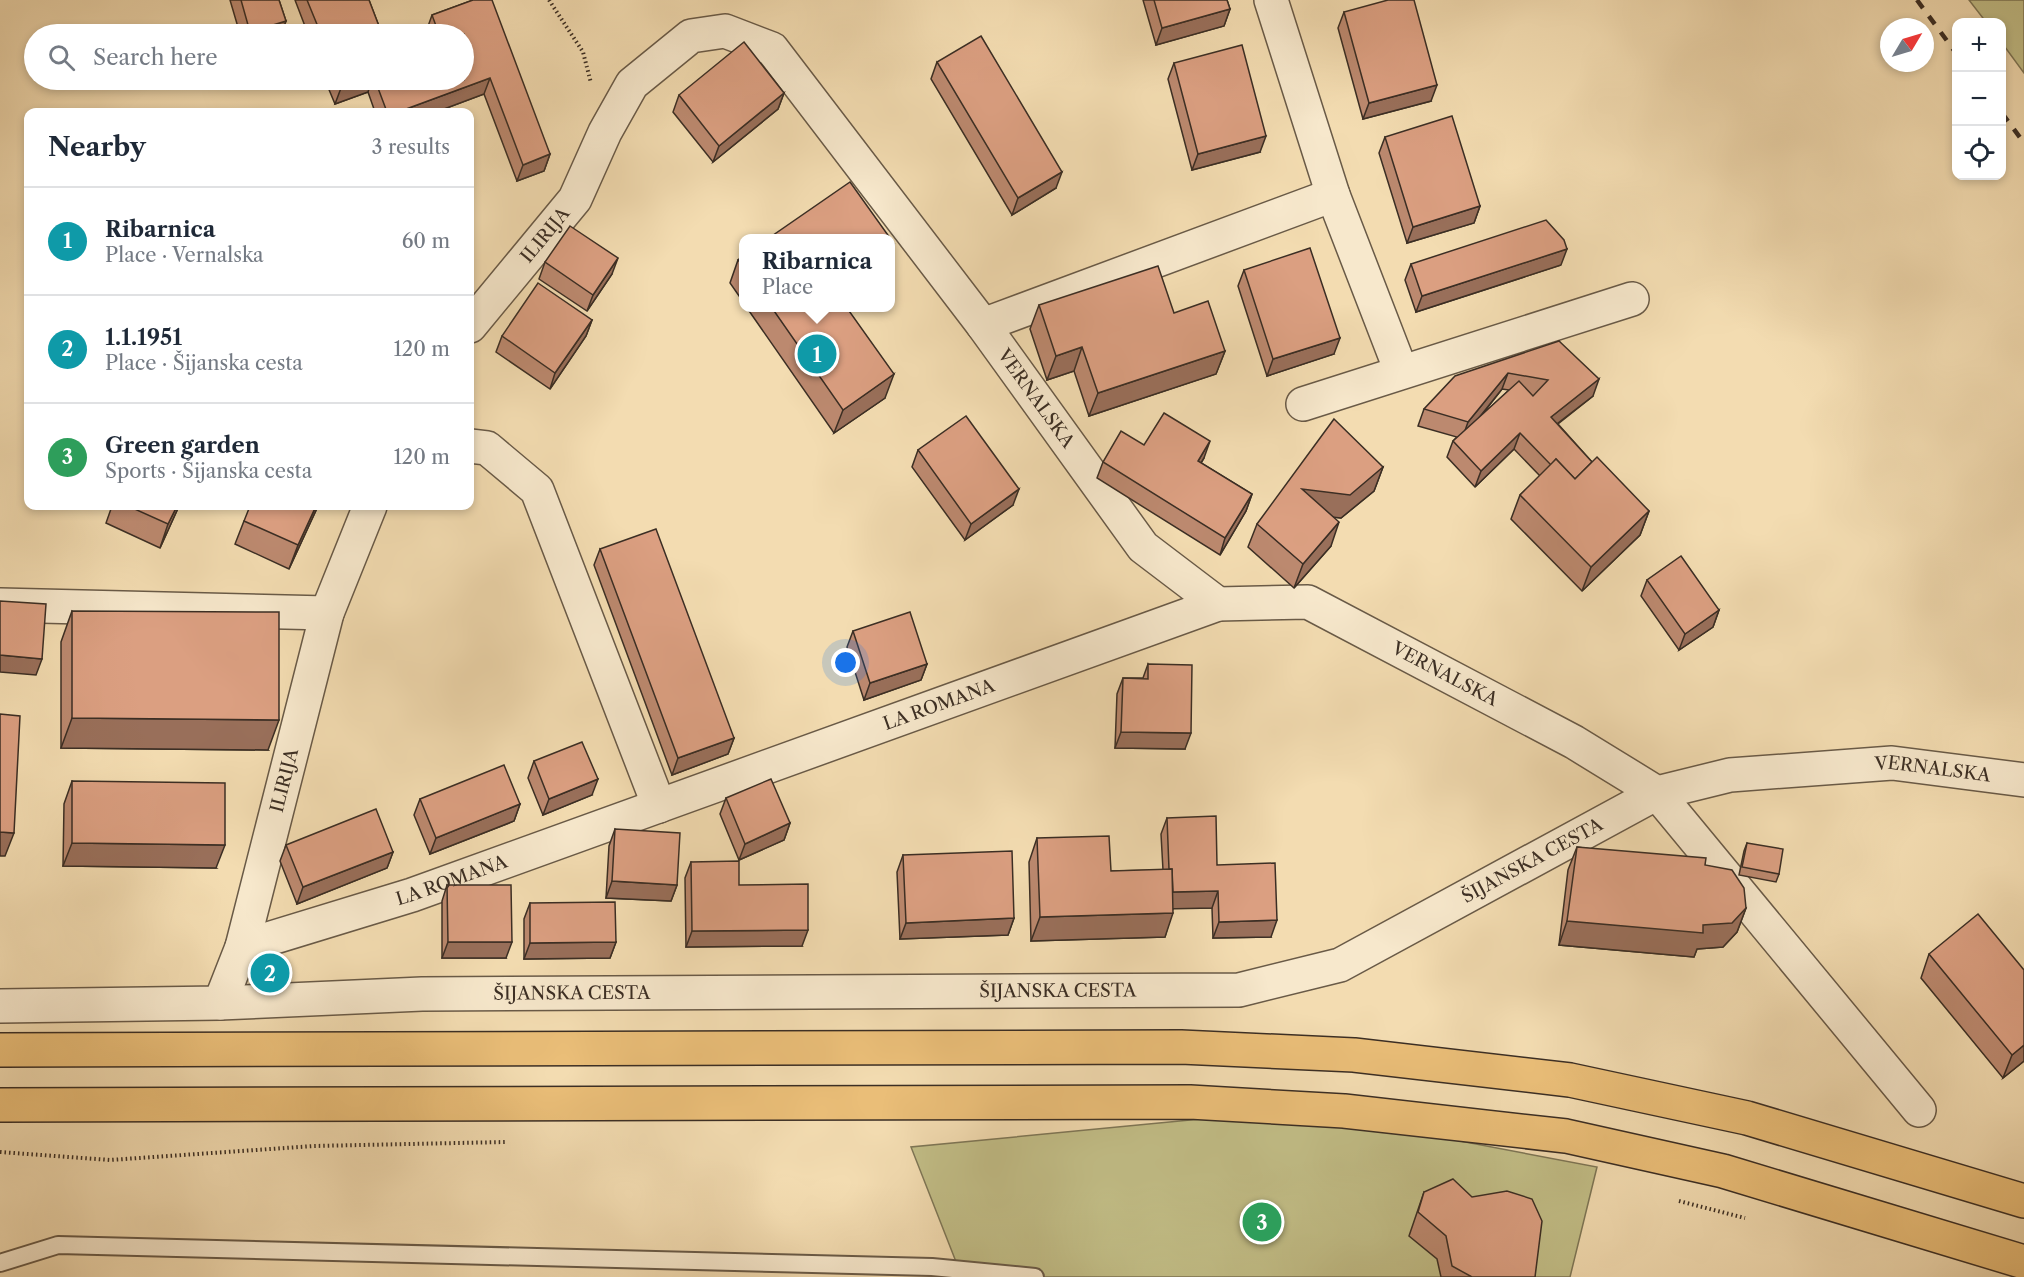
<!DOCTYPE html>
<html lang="en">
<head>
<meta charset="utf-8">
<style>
	:root { --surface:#fff; --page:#f2f2f3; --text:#1f2937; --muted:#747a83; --line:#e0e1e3; --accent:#d93025 }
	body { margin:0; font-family:"Libre Caslon Text",serif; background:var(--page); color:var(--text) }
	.controls { position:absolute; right:18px; top:18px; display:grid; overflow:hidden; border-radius:12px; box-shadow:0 3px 9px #0003 }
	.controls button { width:54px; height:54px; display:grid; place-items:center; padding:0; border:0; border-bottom:2px solid var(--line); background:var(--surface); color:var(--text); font:30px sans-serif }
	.compass { position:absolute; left:1880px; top:18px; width:54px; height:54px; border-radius:50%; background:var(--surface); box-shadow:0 3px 9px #0003; rotate:52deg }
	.you { position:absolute; left:846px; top:663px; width:21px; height:21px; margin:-15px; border:4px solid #fff; border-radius:50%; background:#1a73e8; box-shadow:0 0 0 9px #1a73e833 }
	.badge { display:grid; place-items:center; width:39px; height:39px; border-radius:50%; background:var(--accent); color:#fff; font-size:20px; font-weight:700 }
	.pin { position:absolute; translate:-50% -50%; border:3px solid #fff; box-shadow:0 2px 6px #0006 }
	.popup { position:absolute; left:739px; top:234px; width:156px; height:78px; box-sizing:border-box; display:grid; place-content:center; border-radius:12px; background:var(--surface); filter:drop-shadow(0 2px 4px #0005); font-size:20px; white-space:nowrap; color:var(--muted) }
	.popup b { font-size:22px; color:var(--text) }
	.popup::after { content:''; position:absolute; left:50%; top:100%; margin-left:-12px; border:12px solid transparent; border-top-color:var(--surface) }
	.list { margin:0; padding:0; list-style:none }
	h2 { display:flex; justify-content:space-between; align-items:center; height:78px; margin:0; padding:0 24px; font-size:26px }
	h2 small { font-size:20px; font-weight:400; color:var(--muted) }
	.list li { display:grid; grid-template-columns:39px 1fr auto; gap:18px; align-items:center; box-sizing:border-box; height:108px; padding:0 24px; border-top:2px solid var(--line) }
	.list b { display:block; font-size:22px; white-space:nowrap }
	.list p { margin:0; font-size:20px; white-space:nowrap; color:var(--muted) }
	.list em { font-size:20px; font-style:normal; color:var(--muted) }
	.icon { flex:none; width:33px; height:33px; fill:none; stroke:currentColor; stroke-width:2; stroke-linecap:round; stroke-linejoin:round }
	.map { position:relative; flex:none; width:2024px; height:1277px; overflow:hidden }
	.search { position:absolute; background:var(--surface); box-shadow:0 3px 9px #0003; left:24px; top:24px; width:450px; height:66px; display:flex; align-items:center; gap:15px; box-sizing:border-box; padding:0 21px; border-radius:33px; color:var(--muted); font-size:22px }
	.panel { position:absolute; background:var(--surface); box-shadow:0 3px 9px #0003; left:24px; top:108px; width:450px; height:402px; border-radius:12px }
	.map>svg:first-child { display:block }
	.green { fill:#c2be87; stroke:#7e7656; stroke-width:1.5 }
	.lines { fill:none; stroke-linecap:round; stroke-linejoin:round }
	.lane-casing { stroke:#695a47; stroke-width:20 }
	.street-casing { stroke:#695a47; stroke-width:36 }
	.primary-casing { stroke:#3b2e24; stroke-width:36 }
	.path { stroke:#3b2e24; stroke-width:4; stroke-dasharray:1.5 3; stroke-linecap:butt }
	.lane { stroke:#f7e8cc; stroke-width:16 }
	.street { stroke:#f7e8cc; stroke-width:33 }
	.primary { stroke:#eabe78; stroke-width:33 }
	.rail { stroke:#3b2e24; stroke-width:4.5; stroke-dasharray:10 10; stroke-linecap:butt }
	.wall { fill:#bc896f; stroke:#3b2e24; stroke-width:1.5; fill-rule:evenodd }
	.shaded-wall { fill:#996f5a; stroke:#3b2e24; stroke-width:1.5 }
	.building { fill:#db9f81; stroke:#3b2e24; stroke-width:1.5 }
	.labels { text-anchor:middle; stroke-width:6; stroke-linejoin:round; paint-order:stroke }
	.street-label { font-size:18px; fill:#3b2e24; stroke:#f7e8cc }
</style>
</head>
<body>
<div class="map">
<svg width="2024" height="1277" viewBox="0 0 2024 1277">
	<rect width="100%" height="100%" fill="#f3dcb1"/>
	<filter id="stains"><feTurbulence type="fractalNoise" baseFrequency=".00333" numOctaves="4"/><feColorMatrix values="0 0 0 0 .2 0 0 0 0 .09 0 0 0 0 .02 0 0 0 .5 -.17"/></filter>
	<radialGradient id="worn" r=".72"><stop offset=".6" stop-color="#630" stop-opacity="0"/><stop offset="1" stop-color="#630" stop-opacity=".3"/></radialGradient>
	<!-- green -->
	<g class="green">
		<polygon points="1969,0 2024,0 2024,73 2002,43 2002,22 1986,22"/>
		<polygon points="1211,1118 1365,1123 1597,1167 1570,1277 962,1277 911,1147"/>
	</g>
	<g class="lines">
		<!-- lane casing -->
		<g class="lane-casing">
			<polyline id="lane" points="0,1263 58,1245 932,1267 1035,1277"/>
		</g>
		<!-- street casing -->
		<g class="street-casing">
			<g id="street">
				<polyline points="1271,0 1333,195 1401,371"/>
				<polyline points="983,325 1333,195"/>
				<path id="s1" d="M470,326l105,-127 30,-67 27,-48 59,-48 34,-5 47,18 211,276 160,222 75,57 90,-2 266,140 83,51 73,-18 162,-12 132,17"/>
				<polyline points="1303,404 1632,299"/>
				<polyline points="470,446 487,448 537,490 659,806"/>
				<polyline points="0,605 327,613"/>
				<path id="s2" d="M242,947l170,-52 806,-291"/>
				<path id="s3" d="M220,1003l22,-56 85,-334 43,-107"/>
				<path id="s4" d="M0,1006l220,-3 202,-9 817,-4 101,-25 317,-172 262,317"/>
			</g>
		</g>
		<!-- primary casing -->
		<g class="primary-casing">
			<g id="primary">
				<polyline points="0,1050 1181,1047 1354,1055 1570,1080 1747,1118 2024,1201"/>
				<polyline points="0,1105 1190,1102 1344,1111 1566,1136 1723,1171 2024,1262"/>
			</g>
		</g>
		<!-- path -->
		<g class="path">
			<polyline points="549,0 583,52 591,83"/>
			<polyline points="0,1152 110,1160 314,1146 506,1142"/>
			<polyline points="1679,1201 1745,1218"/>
		</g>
		<!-- lane -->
		<use href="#lane" class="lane"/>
		<!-- street -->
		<use href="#street" class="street"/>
		<!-- primary -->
		<use href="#primary" class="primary"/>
		<!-- rail -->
		<g class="rail">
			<polyline points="1917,0 1956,53"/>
			<polyline points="2002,113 2024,143"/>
		</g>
	</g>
	<!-- wall -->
	<g class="wall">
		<polygon points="230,0 279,0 286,21 281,34 240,34"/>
		<polygon points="295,0 369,0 382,34 308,34"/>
		<polygon points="473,0 550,154 544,171 517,181 484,94 436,112 375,112 368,92 335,104 325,80 464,80 464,34 427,34 426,32 432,15"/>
		<polygon points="1143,0 1227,0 1230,9 1224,26 1156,45"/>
		<polygon points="1344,12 1431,101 1363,119 1338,28"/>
		<polygon points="937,62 1056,188 1012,215 931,79"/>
		<polygon points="1174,63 1260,152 1192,170 1168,79"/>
		<polygon points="784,93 778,109 713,162 673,112 679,95"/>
		<polygon points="1385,137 1480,206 1474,223 1407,243 1379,153"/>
		<polygon points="744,256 744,303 730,283 738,260"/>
		<polygon points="545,262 612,274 587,311 539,279"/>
		<polygon points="1411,264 1561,265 1416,312 1405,280"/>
		<polygon points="1244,270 1334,354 1267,376 1238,286"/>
		<polygon points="1039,305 1174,313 1225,351 1216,374 1089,416 1074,371 1047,380 1030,329"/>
		<polygon points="747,308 847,308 885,398 834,433"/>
		<polygon points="592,320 586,336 550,389 496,352 502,336"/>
		<path d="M1559,341l34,55 -35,28 34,38 57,49 -9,24 -58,56 -71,-72 9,-24 20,-19 -26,-27 -39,38 -28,-30 6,-16 4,-4 -39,-11 6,-17zM1502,389l7,1 -28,26z"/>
		<polygon points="1144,445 1204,458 1201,463 1252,494 1246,511 1220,555 1097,478 1103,462"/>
		<polygon points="918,450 1013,505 965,540 912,467"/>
		<polygon points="1383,467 1374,491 1341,518 1334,517 1331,546 1294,588 1248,547 1257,524"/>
		<polygon points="112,506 179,506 160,548 106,523"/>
		<polygon points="318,506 289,569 235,544 244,521"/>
		<polygon points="600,549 734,738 728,754 672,775 594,565"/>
		<polygon points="1647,580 1719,610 1713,627 1679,650 1641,596"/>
		<polygon points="72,611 268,750 61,748 61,642"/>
		<polygon points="853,631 927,664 921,680 864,700 847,647"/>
		<polygon points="1148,664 1185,749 1115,748 1117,694 1123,678 1143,678"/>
		<polygon points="534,761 592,795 543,815 528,778"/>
		<polygon points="72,781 216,868 63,866 64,804"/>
		<polygon points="726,798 790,823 784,840 739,860 720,814"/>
		<polygon points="420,799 520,804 514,821 430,854 414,815"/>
		<polygon points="1167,818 1217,865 1271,937 1213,938 1212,908 1173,908 1165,937 1031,941 1029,862 1037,838 1111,871 1163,870 1161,834"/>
		<polygon points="615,829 677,885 671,901 606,898 609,846"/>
		<polygon points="1747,843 1779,874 1776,882 1739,875 1744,851"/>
		<polygon points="286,845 393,852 387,868 297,904 280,861"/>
		<polygon points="1577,847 1705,865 1746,908 1737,932 1723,947 1697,949 1694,957 1559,945 1568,870"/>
		<polygon points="903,855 1014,918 1008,935 900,939 897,872"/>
		<polygon points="691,862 739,885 802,946 686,947 685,878"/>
		<polygon points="447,885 506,958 442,958 442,901"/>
		<polygon points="530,903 616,942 610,958 524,959 524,919"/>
		<polygon points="1929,954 2024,970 2024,1061 2003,1078 1921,978"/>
		<polygon points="1424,1192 1535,1277 1441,1277 1437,1259 1409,1236"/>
	</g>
	<!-- shaded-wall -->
	<g class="shaded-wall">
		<polygon points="1230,9 1224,26 1156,45 1162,28"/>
		<polygon points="286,21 281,34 249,34 250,32"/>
		<polygon points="490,78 484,94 436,112 398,112"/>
		<polygon points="362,80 372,80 368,92 335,104 341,88"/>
		<polygon points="1437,85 1431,101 1363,119 1369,103"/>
		<polygon points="784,93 778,109 713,162 719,146"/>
		<polygon points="1266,136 1260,152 1192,170 1198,154"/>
		<polygon points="550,154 544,171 517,181 523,165"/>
		<polygon points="1062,172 1056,188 1012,215 1018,198"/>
		<polygon points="1480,206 1474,223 1407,243 1413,227"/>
		<polygon points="894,245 891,255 891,247"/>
		<polygon points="1567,249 1561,265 1416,312 1422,296"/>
		<polygon points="618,258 612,274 587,311 593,295"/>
		<polygon points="592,320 586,336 550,389 555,373"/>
		<polygon points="1340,338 1334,354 1267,376 1273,359"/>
		<polygon points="1082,347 1074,371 1047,380 1056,356"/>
		<polygon points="1225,351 1216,374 1089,416 1098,393"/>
		<polygon points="1508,373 1502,389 1462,439 1468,422"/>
		<polygon points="894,374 885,398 834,433 843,410"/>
		<polygon points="1599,379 1593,396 1545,433 1551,417"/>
		<polygon points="1520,433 1514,449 1475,487 1481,471"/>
		<polygon points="1210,441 1204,458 1192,477 1198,461"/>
		<polygon points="1383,467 1374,491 1341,518 1293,513 1302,489"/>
		<polygon points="1019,489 1013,505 965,540 971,524"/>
		<polygon points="1252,494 1246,511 1220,555 1225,538"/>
		<polygon points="177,506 179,506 160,548 168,524"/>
		<polygon points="316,506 318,506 289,569 298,545"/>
		<polygon points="1649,511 1640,535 1582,591 1591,567"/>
		<polygon points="1339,522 1331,546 1294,588 1303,564"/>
		<polygon points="1719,610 1713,627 1679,650 1685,634"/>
		<polygon points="0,655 42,659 36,675 0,672"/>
		<polygon points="927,664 921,680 864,700 870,683"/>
		<polygon points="72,718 279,720 268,750 61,748"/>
		<polygon points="1121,732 1191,733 1185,749 1115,748"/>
		<polygon points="734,738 728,754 672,775 678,758"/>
		<polygon points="598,779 592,795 543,815 549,799"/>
		<polygon points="520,804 514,821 430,854 436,838"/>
		<polygon points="790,823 784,840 739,860 745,844"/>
		<polygon points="0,832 14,833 5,856 0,856"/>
		<polygon points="72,843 225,845 216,868 63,866"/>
		<polygon points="393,852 387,868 297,904 303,887"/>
		<polygon points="612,881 677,885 671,901 606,898"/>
		<polygon points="1218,891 1212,908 1164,909 1170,892"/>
		<polygon points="1746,908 1737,932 1723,947 1697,949 1694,957 1559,945 1567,921 1703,925"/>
		<polygon points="1173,913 1165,937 1031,941 1040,917"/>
		<polygon points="1014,918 1008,935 900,939 906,923"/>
		<polygon points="1277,920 1271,937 1213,938 1219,922"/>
		<polygon points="808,930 802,946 686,947 692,931"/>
		<polygon points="448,942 512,942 506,958 442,958"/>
		<polygon points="616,942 610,958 524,959 530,943"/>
		<polygon points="2024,1045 2024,1061 2003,1078 2012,1055"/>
	</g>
	<!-- building -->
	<g class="building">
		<polygon points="241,0 279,0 286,21 250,32"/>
		<polygon points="307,0 369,0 382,34 321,34"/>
		<polygon points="473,0 492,0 550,154 523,165 490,78 398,112 387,112 375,80 464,80 464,34 439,34 432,15"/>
		<polygon points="1154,0 1227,0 1230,9 1162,28"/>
		<polygon points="1388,0 1414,0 1437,85 1369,103 1344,12"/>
		<polygon points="981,36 1062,172 1018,198 937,62"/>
		<polygon points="744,42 784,93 719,146 679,95"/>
		<polygon points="1242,45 1266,136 1198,154 1174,63"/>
		<polygon points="338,80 362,80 341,88"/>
		<polygon points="1452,116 1480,206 1413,227 1385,137"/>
		<polygon points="850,182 890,238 769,238"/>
		<polygon points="1546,220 1564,240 1567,249 1422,296 1411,264"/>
		<polygon points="570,226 618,258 593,295 545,262"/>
		<polygon points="891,239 894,245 891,247"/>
		<polygon points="1310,248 1340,338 1273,359 1244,270"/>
		<polygon points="744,256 744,267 738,260"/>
		<polygon points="1158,266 1174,313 1208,301 1225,351 1098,393 1082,347 1056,356 1039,305"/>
		<polygon points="538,283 592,320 555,373 502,336"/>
		<polygon points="772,308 847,308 894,374 843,410"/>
		<polygon points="1559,341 1599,379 1551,417 1592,462 1575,479 1556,459 1551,465 1520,433 1481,471 1453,441 1519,381 1533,396 1548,380 1508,373 1468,422 1424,409 1455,376"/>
		<polygon points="1164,413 1210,441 1198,461 1252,494 1225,538 1103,462 1121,431 1144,445"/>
		<polygon points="966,416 1019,489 971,524 918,450"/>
		<polygon points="1334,419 1383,467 1350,495 1302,489 1339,522 1303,564 1257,524"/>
		<polygon points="1597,457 1649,511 1591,567 1520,495 1556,459 1575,479"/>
		<polygon points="128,506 177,506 168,524"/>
		<polygon points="250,506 316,506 298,545 244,521"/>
		<polygon points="656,529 734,738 678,758 600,549"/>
		<polygon points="1681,556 1719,610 1685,634 1647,580"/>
		<polygon points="0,601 46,604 42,659 0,655"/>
		<polygon points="72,611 279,612 279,720 72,718"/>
		<polygon points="910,612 927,664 870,683 853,631"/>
		<polygon points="1148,664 1192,665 1191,733 1121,732 1123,678 1148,679"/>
		<polygon points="0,714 20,716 14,833 0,832"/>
		<polygon points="582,742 598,779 549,799 534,761"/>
		<polygon points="504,765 520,804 436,838 420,799"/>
		<polygon points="771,779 790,823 745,844 726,798"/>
		<polygon points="72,781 225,783 225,845 72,843"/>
		<polygon points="376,809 393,852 303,887 286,845"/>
		<polygon points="1216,816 1217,865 1275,863 1277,920 1219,922 1218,891 1173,892 1172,869 1169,869 1167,818"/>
		<polygon points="615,829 680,833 677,885 612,881"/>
		<polygon points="1109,836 1111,871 1172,869 1173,913 1040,917 1037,838"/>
		<polygon points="1747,843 1783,849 1779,874 1742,867"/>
		<polygon points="1577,847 1706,858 1705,865 1732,870 1744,888 1746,908 1732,923 1703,925 1703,933 1567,921"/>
		<polygon points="1012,851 1014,918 906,923 903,855"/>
		<polygon points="739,861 739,885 808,884 808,930 692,931 691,862"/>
		<polygon points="447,885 511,885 512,942 448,942"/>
		<polygon points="615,902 616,942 530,943 530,903"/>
		<polygon points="1978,914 2024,970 2024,1045 2012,1055 1929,954"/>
		<polygon points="1453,1179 1472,1197 1507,1191 1532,1199 1542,1221 1535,1277 1472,1277 1452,1266 1446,1236 1418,1212 1424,1192"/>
	</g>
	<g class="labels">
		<!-- street labels -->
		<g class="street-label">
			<text dy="6" stroke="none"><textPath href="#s1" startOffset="118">ILIRIJA</textPath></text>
			<text dy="6" stroke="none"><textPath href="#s1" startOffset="892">VERNALSKA</textPath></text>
			<text dy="6" stroke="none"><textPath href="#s1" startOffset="1414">VERNALSKA</textPath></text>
			<text dy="6" stroke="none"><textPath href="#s2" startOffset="738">LA ROMANA</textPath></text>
			<text dy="6" stroke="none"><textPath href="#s1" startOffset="1936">VERNALSKA</textPath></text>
			<text dy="6" stroke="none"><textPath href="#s3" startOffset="232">ILIRIJA</textPath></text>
			<text dy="6" stroke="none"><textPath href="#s4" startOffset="1562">ŠIJANSKA CESTA</textPath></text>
			<text dy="6" stroke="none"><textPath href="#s2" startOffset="220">LA ROMANA</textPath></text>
			<text dy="6" stroke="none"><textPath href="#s4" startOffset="1058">ŠIJANSKA CESTA</textPath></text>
			<text dy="6" stroke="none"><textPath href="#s4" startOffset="572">ŠIJANSKA CESTA</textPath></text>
		</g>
	</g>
	<rect width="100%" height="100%" filter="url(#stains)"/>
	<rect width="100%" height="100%" fill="url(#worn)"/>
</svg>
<div class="controls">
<button>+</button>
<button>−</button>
<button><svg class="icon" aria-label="locate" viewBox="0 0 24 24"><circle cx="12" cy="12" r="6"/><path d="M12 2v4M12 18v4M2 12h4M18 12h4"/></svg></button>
</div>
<svg class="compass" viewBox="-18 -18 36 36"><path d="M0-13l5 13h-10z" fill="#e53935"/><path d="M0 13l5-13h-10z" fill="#747a83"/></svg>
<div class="you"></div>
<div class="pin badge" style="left:817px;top:354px;background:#0f9aa8">1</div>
<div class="popup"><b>Ribarnica</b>Place</div>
<div class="pin badge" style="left:270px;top:973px;background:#0f9aa8">2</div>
<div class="pin badge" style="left:1262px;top:1222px;background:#2e9e5b">3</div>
<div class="search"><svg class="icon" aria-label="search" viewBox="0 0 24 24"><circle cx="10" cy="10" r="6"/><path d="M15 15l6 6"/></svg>Search here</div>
<section class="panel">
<h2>Nearby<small>3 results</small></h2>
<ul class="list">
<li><span class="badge" style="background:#0f9aa8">1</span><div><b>Ribarnica</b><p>Place · Vernalska</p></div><em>60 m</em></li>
<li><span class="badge" style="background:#0f9aa8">2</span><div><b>1.1.1951</b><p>Place · Šijanska cesta</p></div><em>120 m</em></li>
<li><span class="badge" style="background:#2e9e5b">3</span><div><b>Green garden</b><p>Sports · Šijanska cesta</p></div><em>120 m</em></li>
</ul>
</section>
</div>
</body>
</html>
